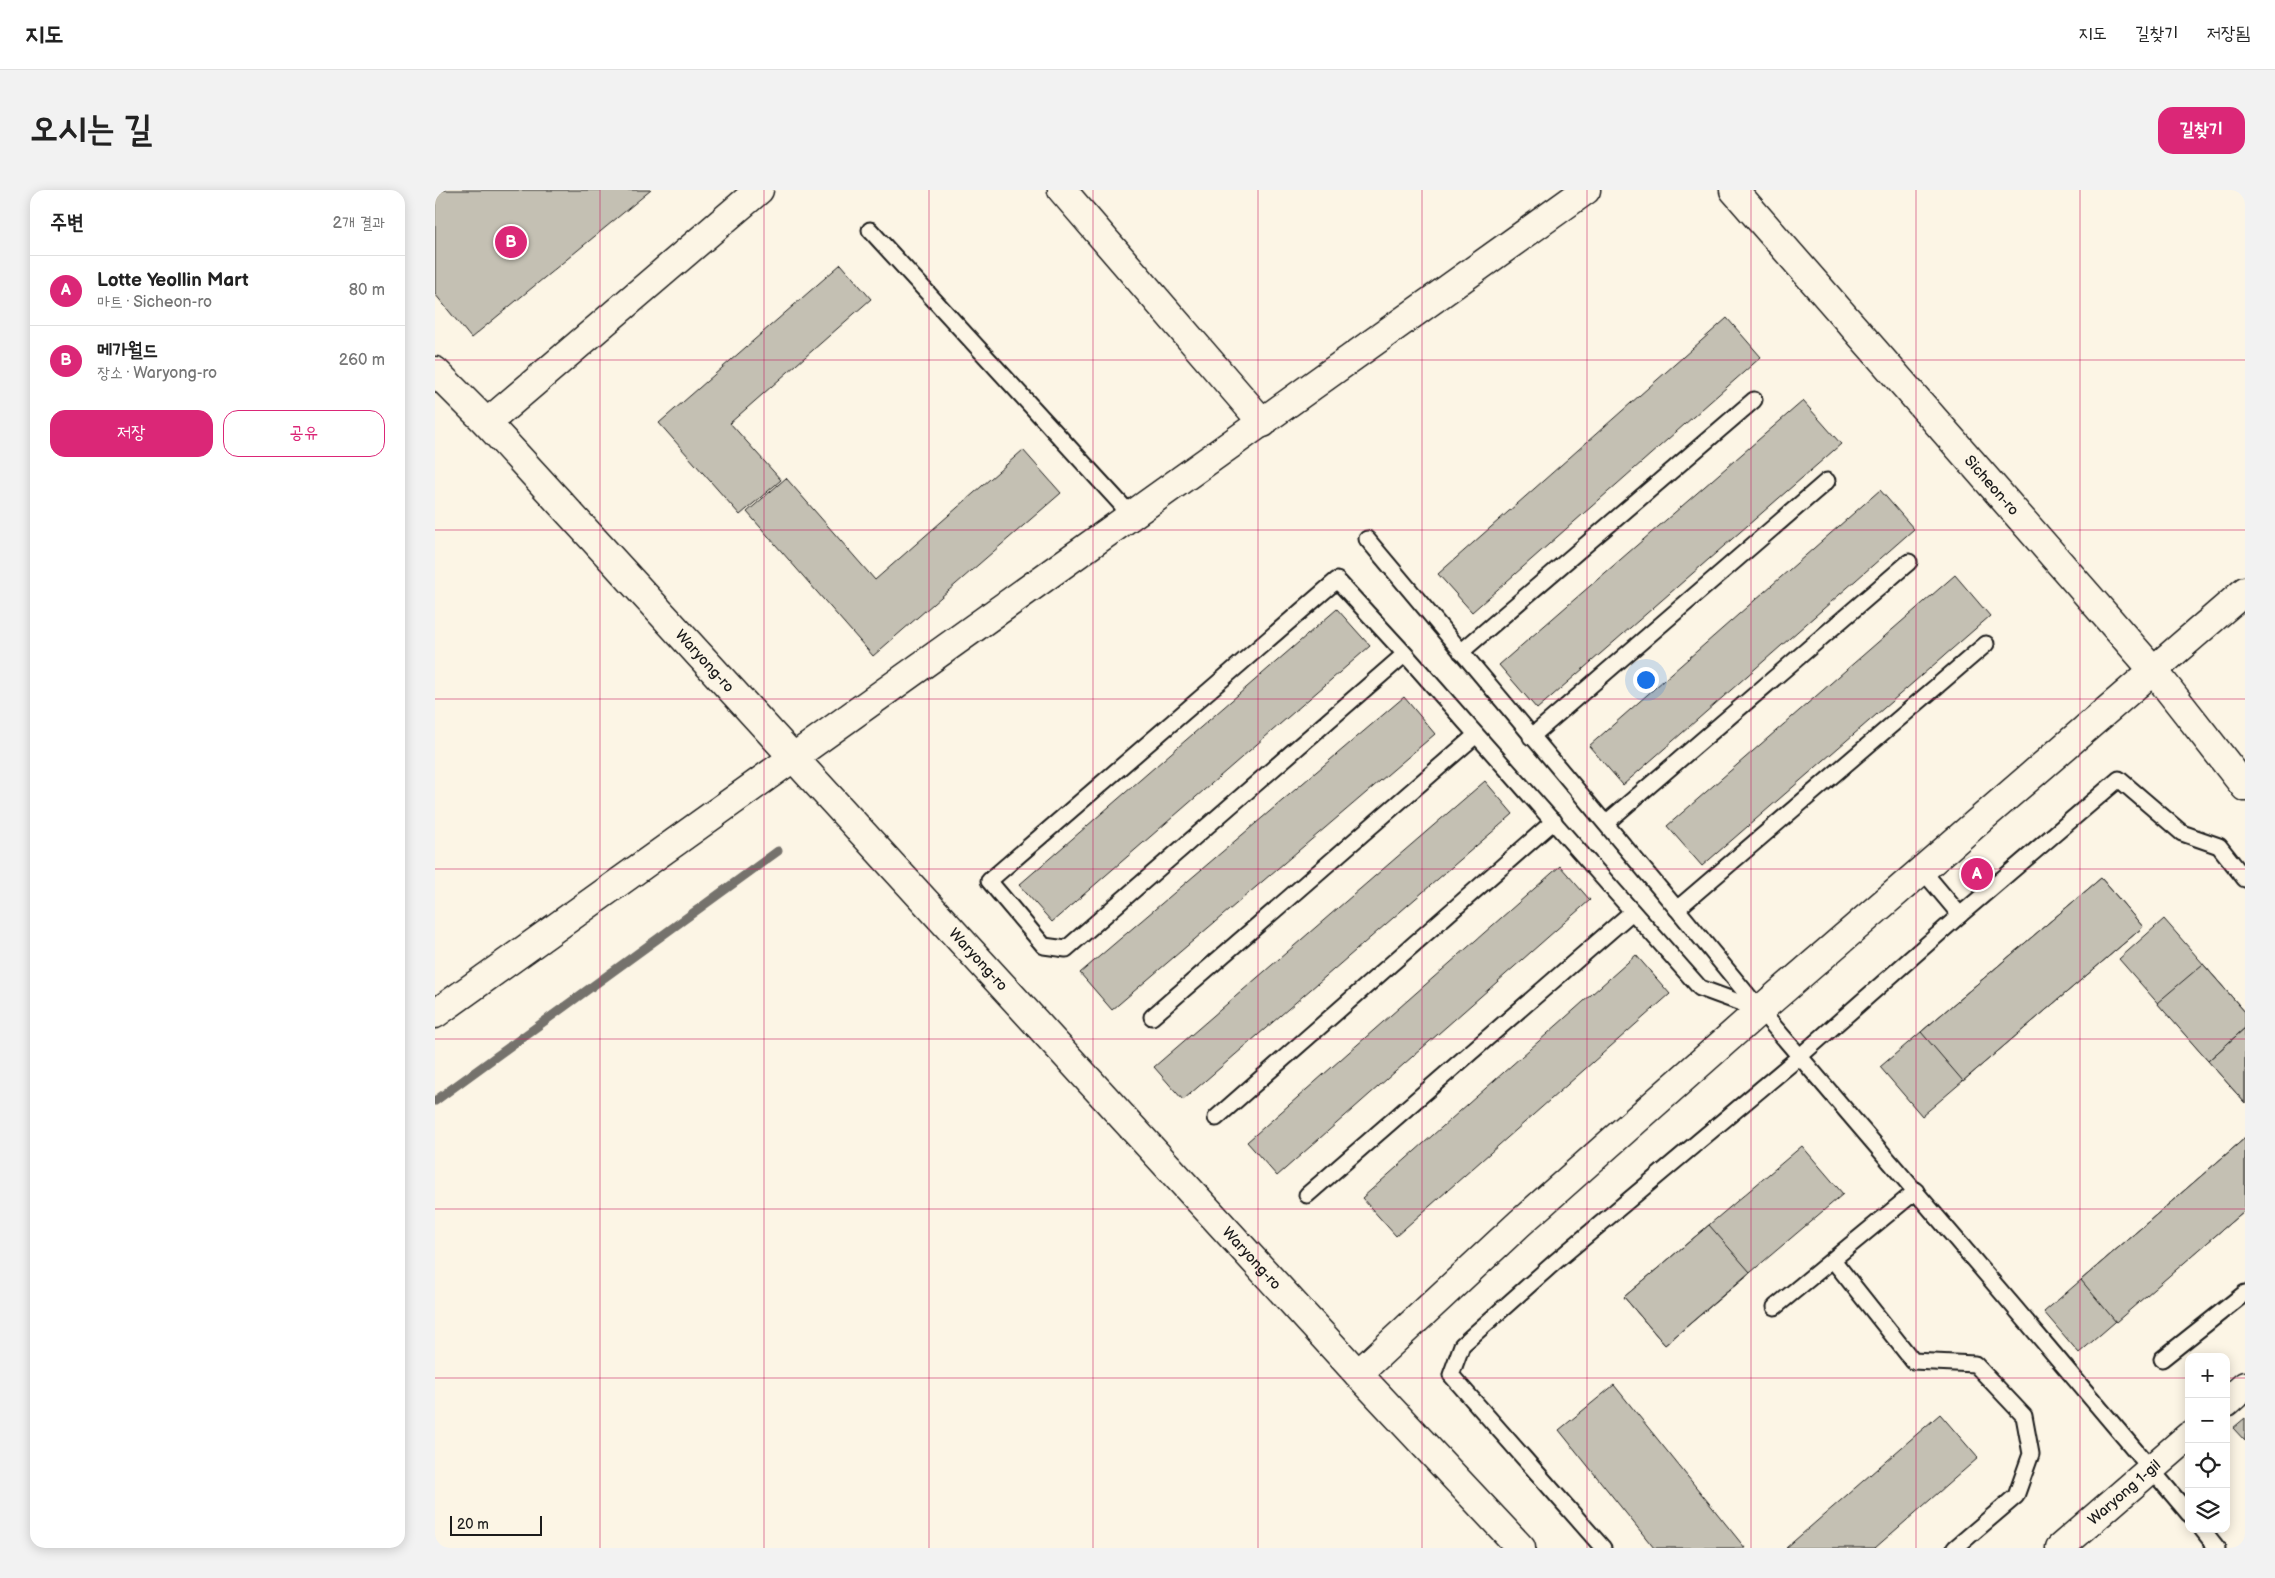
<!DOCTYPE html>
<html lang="ko">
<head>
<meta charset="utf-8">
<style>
	:root { --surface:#fff; --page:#f2f2f2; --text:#222; --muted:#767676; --line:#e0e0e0; --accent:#db2777 }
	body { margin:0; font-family:"Balsamiq Sans","Poor Story",sans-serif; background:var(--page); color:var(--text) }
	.controls { position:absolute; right:15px; bottom:15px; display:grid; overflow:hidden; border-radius:10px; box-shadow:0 2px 12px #0003 }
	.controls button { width:45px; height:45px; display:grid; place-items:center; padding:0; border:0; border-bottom:1px solid var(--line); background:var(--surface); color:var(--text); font:25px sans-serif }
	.scale { position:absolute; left:15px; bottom:12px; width:92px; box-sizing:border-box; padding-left:5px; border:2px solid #1c1c1c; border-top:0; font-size:14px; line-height:18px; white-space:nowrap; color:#1c1c1c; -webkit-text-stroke:4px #fcf5e5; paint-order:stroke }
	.you { position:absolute; left:1210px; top:489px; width:18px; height:18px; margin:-12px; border:4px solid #fff; border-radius:50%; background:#1a73e8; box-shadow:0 0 0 8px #1a73e833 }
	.badge { display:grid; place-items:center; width:32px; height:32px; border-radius:50%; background:var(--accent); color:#fff; font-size:16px; font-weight:700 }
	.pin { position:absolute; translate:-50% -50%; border:2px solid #fff; box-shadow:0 1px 5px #0006 }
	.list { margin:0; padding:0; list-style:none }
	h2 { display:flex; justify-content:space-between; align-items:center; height:65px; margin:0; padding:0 20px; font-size:21px }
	h2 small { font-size:16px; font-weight:400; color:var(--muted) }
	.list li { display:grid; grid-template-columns:32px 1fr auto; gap:15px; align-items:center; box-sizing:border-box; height:70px; padding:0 20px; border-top:1px solid var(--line) }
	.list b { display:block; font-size:19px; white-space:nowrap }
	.list p { margin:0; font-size:16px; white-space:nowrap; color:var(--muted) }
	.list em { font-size:16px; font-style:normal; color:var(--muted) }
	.actions { display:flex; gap:10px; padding:15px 20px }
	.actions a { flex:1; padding:11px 0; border:1px solid var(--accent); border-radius:15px; text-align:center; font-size:18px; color:var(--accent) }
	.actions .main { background:var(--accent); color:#fff }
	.icon { flex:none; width:28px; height:28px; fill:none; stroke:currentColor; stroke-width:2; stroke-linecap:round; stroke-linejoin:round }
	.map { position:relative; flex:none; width:1810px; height:1358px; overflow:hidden; border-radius:15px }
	header { display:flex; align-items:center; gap:30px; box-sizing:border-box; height:70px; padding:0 25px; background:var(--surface); border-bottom:1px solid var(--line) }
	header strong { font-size:24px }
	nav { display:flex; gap:28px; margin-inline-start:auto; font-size:18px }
	.intro { display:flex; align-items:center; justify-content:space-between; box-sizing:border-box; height:120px; padding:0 30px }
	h1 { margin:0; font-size:35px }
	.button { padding:12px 22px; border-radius:15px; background:var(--accent); color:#fff; font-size:18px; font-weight:700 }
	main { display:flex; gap:30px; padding:0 30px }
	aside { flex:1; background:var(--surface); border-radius:15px; box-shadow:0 2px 12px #0003 }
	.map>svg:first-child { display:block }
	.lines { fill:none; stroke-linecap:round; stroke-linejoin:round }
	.stream { stroke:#75726c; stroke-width:9 }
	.building { fill:#c4c0b3; stroke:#1c1c1c }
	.lane-casing { stroke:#1c1c1c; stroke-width:19 }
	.street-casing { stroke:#1c1c1c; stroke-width:31 }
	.lane { stroke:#fcf5e5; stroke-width:15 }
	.street { stroke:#fcf5e5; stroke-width:28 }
	.grid { fill:none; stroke:#c2185b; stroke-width:1; stroke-opacity:0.55 }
	.labels { text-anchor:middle; stroke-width:4; stroke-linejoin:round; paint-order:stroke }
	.street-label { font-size:15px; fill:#1c1c1c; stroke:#fcf5e5 }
</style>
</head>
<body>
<header>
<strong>지도</strong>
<nav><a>지도</a><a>길찾기</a><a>저장됨</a></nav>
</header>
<div class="intro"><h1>오시는 길</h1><a class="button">길찾기</a></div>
<main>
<aside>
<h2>주변<small>2개 결과</small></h2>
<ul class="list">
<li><span class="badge">A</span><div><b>Lotte Yeollin Mart</b><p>마트 · Sicheon-ro</p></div><em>80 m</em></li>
<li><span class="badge">B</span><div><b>메가월드</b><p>장소 · Waryong-ro</p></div><em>260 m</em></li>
</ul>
<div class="actions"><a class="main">저장</a><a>공유</a></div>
</aside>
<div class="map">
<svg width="1810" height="1358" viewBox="0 0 1810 1358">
	<rect width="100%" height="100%" fill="#fcf5e5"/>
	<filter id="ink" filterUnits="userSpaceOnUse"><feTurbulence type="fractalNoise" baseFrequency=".02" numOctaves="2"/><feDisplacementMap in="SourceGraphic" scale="10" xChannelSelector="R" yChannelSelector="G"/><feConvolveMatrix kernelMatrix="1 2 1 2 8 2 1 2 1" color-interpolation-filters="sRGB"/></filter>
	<g filter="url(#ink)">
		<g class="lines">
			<!-- stream -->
			<polyline class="stream" points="0,911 343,661"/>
		</g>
		<!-- building -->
		<g class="building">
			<polygon points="0,0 216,0 36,148 0,104"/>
			<polygon points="406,74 436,109 295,233 346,290 305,325 224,233"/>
			<polygon points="1292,128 1326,167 1037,422 1003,384"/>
			<polygon points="1368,211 1406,254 1102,519 1064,475"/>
			<polygon points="588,260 626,303 438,466 312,322 351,288 440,390"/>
			<polygon points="1445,300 1479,339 1188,595 1154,556"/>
			<polygon points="1520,385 1555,426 1267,676 1232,636"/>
			<polygon points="902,419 935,456 617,732 584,695"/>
			<polygon points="969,507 1000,544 677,820 645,783"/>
			<polygon points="1050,591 1078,624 748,910 719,877"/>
			<polygon points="1125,676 1155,710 842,986 812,952"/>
			<polygon points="1666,688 1708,737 1487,926 1445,877"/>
			<polygon points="1666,688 1708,737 1528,891 1486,842"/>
			<polygon points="1729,729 1810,822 1810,913 1684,769"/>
			<polygon points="1201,765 1235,804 961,1046 927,1008"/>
			<polygon points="1768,774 1810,822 1810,838 1773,871 1722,813"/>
			<polygon points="1810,838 1810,913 1773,871"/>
			<polygon points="1810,948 1810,1020 1644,1163 1609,1122"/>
			<polygon points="1810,948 1810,1020 1681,1132 1646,1090"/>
			<polygon points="1367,956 1408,1004 1230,1155 1189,1107"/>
			<polygon points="1274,1035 1315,1082 1230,1155 1189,1107"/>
			<polygon points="1179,1195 1310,1358 1219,1358 1124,1240"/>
			<polygon points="1505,1224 1543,1268 1440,1358 1351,1358"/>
			<polygon points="1810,1228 1810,1251 1798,1238"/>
		</g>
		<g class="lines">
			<!-- lane casing -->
			<g class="lane-casing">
				<g id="lane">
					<polyline points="435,40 697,326"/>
					<polyline points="932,349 1242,719 1325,820 1580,1118 1754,1324"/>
					<polyline points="1026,462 1319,210"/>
					<polyline points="970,464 631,759 609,756 554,691 902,390 970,464 1265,798 1325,820"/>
					<polyline points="1096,547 1392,291"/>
					<polyline points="1171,633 1474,372"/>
					<polyline points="1488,681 1525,725"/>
					<polyline points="1242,719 1551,454"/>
					<polyline points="717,827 1041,545"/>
					<polyline points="781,928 1119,631"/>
					<polyline points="872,1005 1197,722"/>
					<polyline points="1398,1070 1478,1171 1540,1174 1589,1226 1596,1264 1581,1306 1520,1358"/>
					<polyline points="1340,1117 1481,1001"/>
					<polyline points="1727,1169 1810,1103"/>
					<polyline points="1767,1339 1782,1358"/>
					<polyline points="1168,1358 1016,1185 1027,1155 1120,1072 1364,867 1525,725 1684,589 1747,643 1784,656 1810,689"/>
				</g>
			</g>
			<!-- street casing -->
			<g class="street-casing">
				<g id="street">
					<polyline points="627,0 828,233"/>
					<path id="s1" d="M1299,0l420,481 91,116"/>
					<path id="s2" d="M0,181l52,52 871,951 163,174"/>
					<polyline points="52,233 324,0"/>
					<polyline points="0,824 1151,0"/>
					<polyline points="923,1184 1085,1033 1325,820 1810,401"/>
					<polyline points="1791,1213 1810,1196"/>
					<path id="s3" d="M1625,1358l129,-112"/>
				</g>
			</g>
			<!-- lane -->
			<use href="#lane" class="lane"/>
			<!-- street -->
			<use href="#street" class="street"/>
		</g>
	</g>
	<!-- grid -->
	<path class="grid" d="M165,0v1358M329,0v1358M494,0v1358M658,0v1358M823,0v1358M987,0v1358M1152,0v1358M1316,0v1358M1481,0v1358M1645,0v1358M0,170h1810M0,340h1810M0,509h1810M0,679h1810M0,849h1810M0,1019h1810M0,1188h1754M1791,1188h19"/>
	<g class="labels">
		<!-- street labels -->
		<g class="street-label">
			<text dy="5" stroke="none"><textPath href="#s1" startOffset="392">Sicheon-ro</textPath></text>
			<text dy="5" stroke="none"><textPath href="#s2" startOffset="396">Waryong-ro</textPath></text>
			<text dy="5" stroke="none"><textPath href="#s2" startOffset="801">Waryong-ro</textPath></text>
			<text dy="5" stroke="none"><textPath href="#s2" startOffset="1206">Waryong-ro</textPath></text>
			<text dy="5" stroke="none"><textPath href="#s3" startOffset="85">Waryong 1-gil</textPath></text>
		</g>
	</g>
</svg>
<div class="controls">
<button>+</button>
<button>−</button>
<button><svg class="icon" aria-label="locate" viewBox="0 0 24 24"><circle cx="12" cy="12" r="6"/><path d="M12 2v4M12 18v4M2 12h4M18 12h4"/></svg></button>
<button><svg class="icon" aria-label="layers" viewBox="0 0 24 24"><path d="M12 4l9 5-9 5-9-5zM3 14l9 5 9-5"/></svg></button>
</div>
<div class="scale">20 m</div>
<div class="you"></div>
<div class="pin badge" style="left:1542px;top:684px">A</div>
<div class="pin badge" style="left:76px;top:52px">B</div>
</div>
</main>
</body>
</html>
